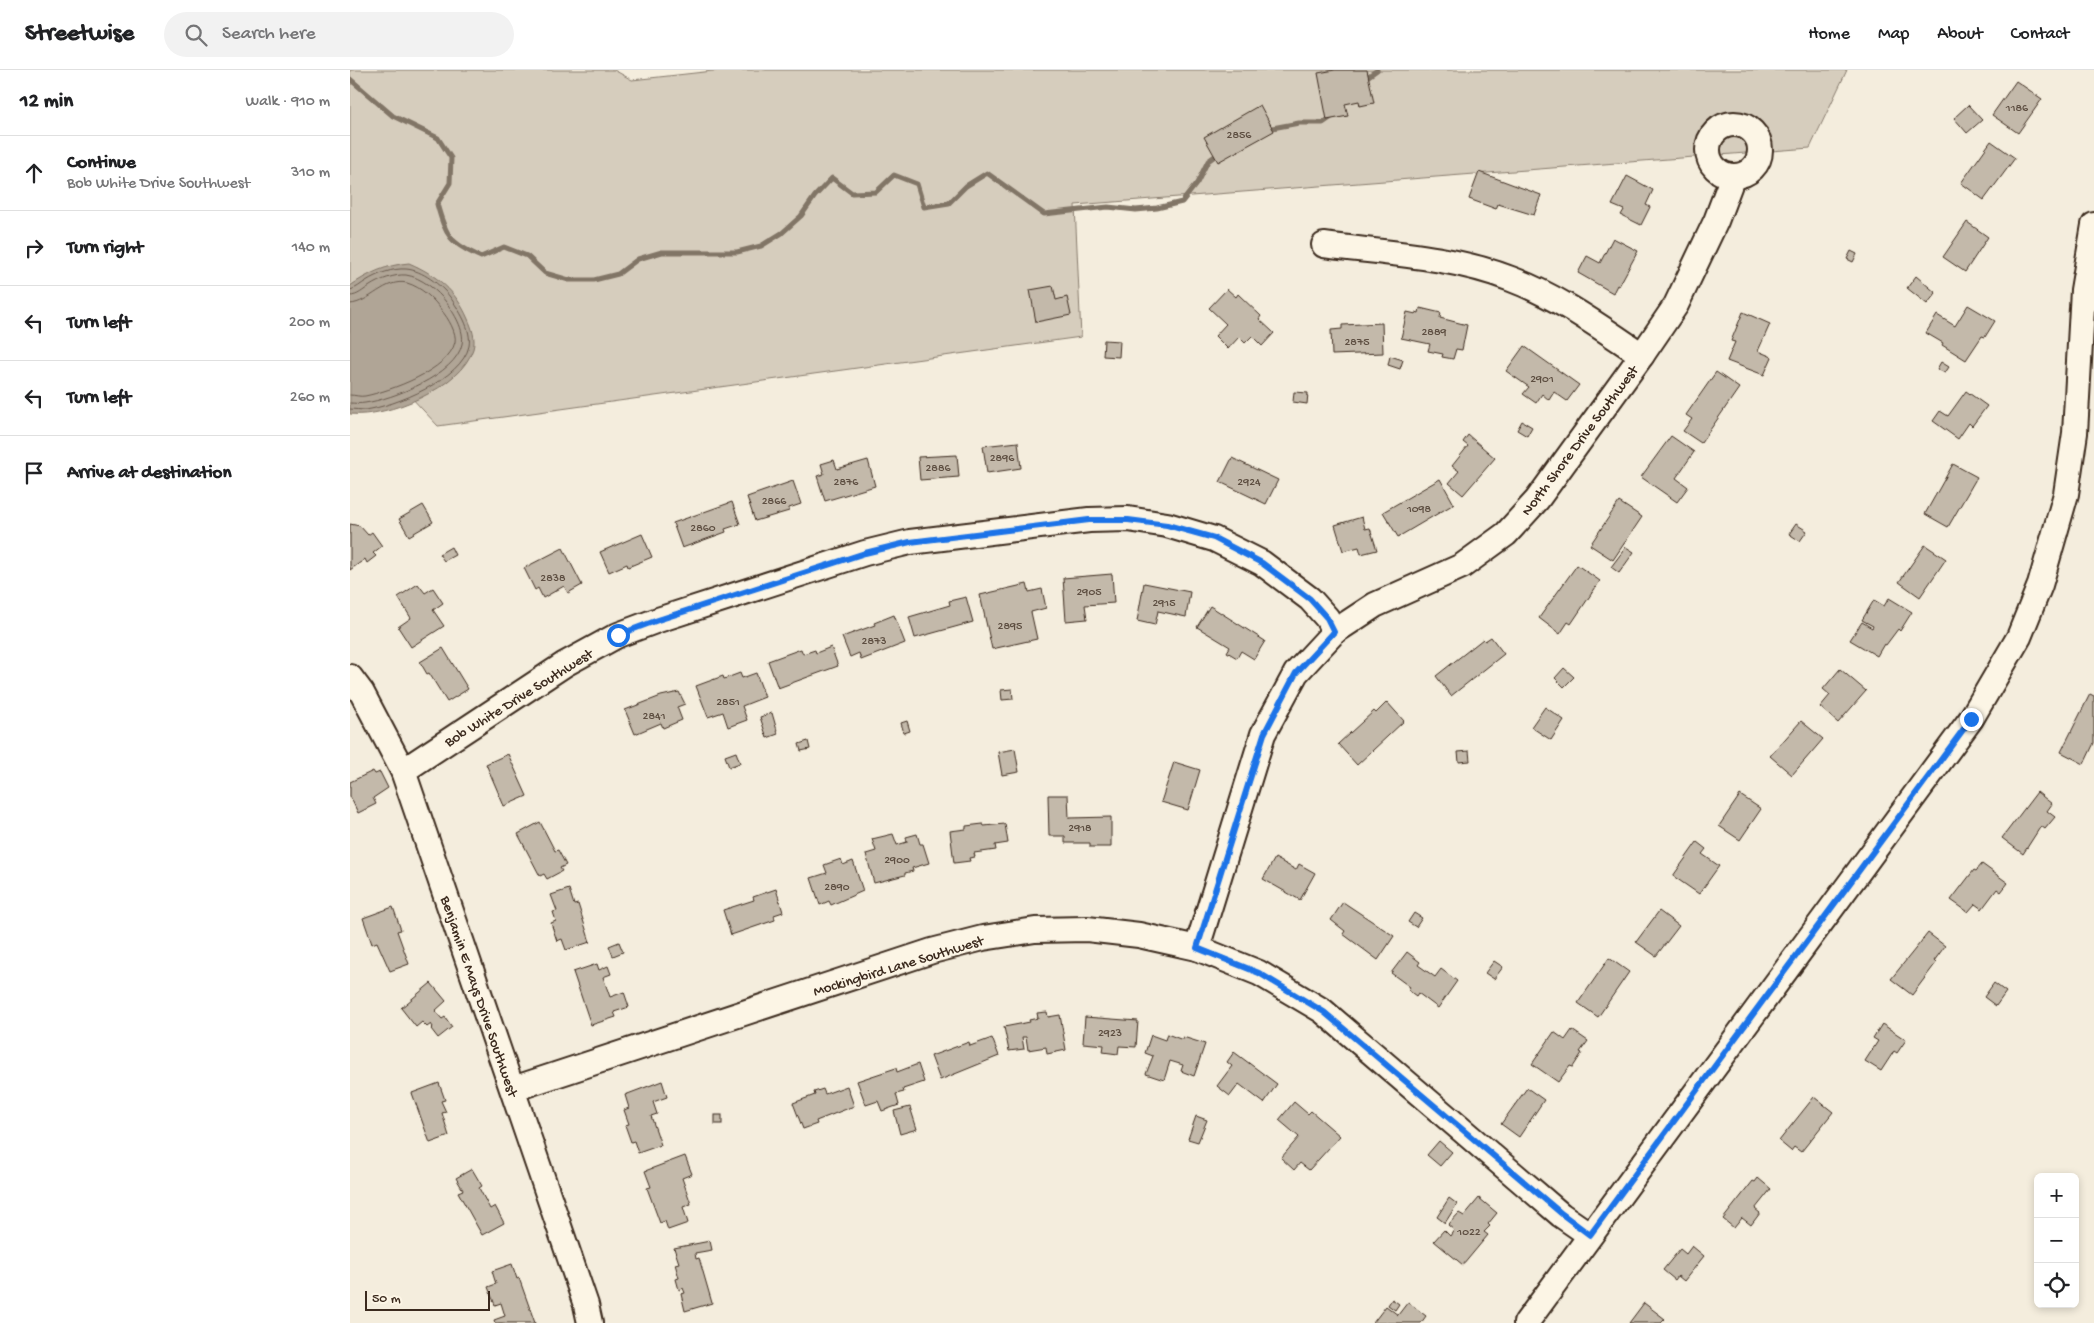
<!DOCTYPE html>
<html lang="en">
<head>
<meta charset="utf-8">
<style>
	:root { --surface:#fff; --page:#f2f2f2; --text:#202124; --muted:#757577; --line:#e0e0e0 }
	body { margin:0; font-family:"Gochi Hand",sans-serif; background:var(--page); color:var(--text) }
	.controls { position:absolute; right:15px; bottom:15px; display:grid; overflow:hidden; border-radius:8px; box-shadow:0 2px 8px #0003 }
	.controls button { width:45px; height:45px; display:grid; place-items:center; padding:0; border:0; border-bottom:1px solid var(--line); background:var(--surface); color:var(--text); font:25px sans-serif }
	.scale { position:absolute; left:15px; bottom:12px; width:125px; box-sizing:border-box; padding-left:5px; border:2px solid #3b2a1e; border-top:0; font-size:14px; line-height:18px; white-space:nowrap; color:#3b2a1e; -webkit-text-stroke:4px #fcf5e5; paint-order:stroke }
	.stop { position:absolute; width:15px; height:15px; margin:-11px; border:4px solid #1a73e8; border-radius:50%; background:#fff }
	.stop.end { background:#1a73e8; border-color:#fff; box-shadow:0 1px 5px #0008 }
	.list { margin:0; padding:0; list-style:none }
	h2 { display:flex; justify-content:space-between; align-items:center; height:65px; margin:0; padding:0 20px; font-size:21px }
	h2 small { font-size:16px; font-weight:400; color:var(--muted) }
	.list li { display:grid; grid-template-columns:32px 1fr auto; gap:15px; align-items:center; box-sizing:border-box; height:75px; padding:0 20px; border-top:1px solid var(--line) }
	.list b { display:block; font-size:19px; white-space:nowrap }
	.list p { margin:0; font-size:16px; white-space:nowrap; color:var(--muted) }
	.list em { font-size:16px; font-style:normal; color:var(--muted) }
	.icon { flex:none; width:28px; height:28px; fill:none; stroke:currentColor; stroke-width:2; stroke-linecap:round; stroke-linejoin:round }
	.map { position:relative; flex:none; width:1744px; height:1253px; overflow:hidden }
	header { display:flex; align-items:center; gap:30px; box-sizing:border-box; height:70px; padding:0 25px; background:var(--surface); border-bottom:1px solid var(--line) }
	header strong { font-size:24px }
	nav { display:flex; gap:28px; margin-inline-start:auto; font-size:18px }
	.search { width:350px; height:45px; background:var(--page); display:flex; align-items:center; gap:12px; box-sizing:border-box; padding:0 18px; border-radius:28px; color:var(--muted); font-size:19px }
	main { display:flex }
	aside { flex:1; background:var(--surface) }
	.map>svg:first-child { display:block }
	.green { fill:#d6cdbd; stroke:#887c6e }
	.water { fill:#b0a596; stroke:#817466 }
	.lines { fill:none; stroke-linecap:round; stroke-linejoin:round }
	.shore { stroke:#6a5b4e; stroke-width:1 }
	.stream { stroke:#817466; stroke-width:5 }
	.building { fill:#c3b9aa; stroke:#3b2a1e }
	.minor-casing { stroke:#3b2a1e; stroke-width:28 }
	.minor { stroke:#fcf5e5; stroke-width:24 }
	.route { stroke:#1a73e8; stroke-width:6 }
	.labels { text-anchor:middle; stroke-width:4; stroke-linejoin:round; paint-order:stroke }
	.number-label { font-size:12px; fill:#5d4e41 }
	.street-label { font-size:15px; fill:#3b2a1e; stroke:#fcf5e5 }
</style>
</head>
<body>
<header>
<strong>Streetwise</strong>
<div class="search"><svg class="icon" aria-label="search" viewBox="0 0 24 24"><circle cx="10" cy="10" r="6"/><path d="M15 15l6 6"/></svg>Search here</div>
<nav><a>Home</a><a>Map</a><a>About</a><a>Contact</a></nav>
</header>
<main>
<aside>
<h2>12 min<small>Walk · 910 m</small></h2>
<ul class="list">
<li><svg class="icon" aria-label="ahead" viewBox="0 0 24 24"><path d="M12 20V5M6 11l6-6 6 6"/></svg><div><b>Continue</b><p>Bob White Drive Southwest</p></div><em>310 m</em></li>
<li><svg class="icon" aria-label="right" viewBox="0 0 24 24"><path d="M7 20v-9h11M14 6l5 5-5 5"/></svg><div><b>Turn right</b></div><em>140 m</em></li>
<li><svg class="icon" aria-label="left" viewBox="0 0 24 24"><path d="M17 20v-9H6M10 6l-5 5 5 5"/></svg><div><b>Turn left</b></div><em>200 m</em></li>
<li><svg class="icon" aria-label="left" viewBox="0 0 24 24"><path d="M17 20v-9H6M10 6l-5 5 5 5"/></svg><div><b>Turn left</b></div><em>260 m</em></li>
<li><svg class="icon" aria-label="arrive" viewBox="0 0 24 24"><path d="M6 21V4h12l-3 4 3 4H6"/></svg><div><b>Arrive at destination</b></div></li>
</ul>
</aside>
<div class="map">
<svg width="1744" height="1253" viewBox="0 0 1744 1253">
	<rect width="100%" height="100%" fill="#f4eddd"/>
	<filter id="ink" filterUnits="userSpaceOnUse"><feTurbulence type="fractalNoise" baseFrequency=".02" numOctaves="2"/><feDisplacementMap in="SourceGraphic" scale="10" xChannelSelector="R" yChannelSelector="G"/><feConvolveMatrix kernelMatrix="1 2 1 2 8 2 1 2 1" color-interpolation-filters="sRGB"/></filter>
	<g filter="url(#ink)">
		<!-- green -->
		<polygon class="green" points="0,0 264,0 282,10 372,0 1497,0 1460,78 725,135 731,267 88,356 0,262"/>
		<!-- water -->
		<path class="water" d="M59,193c28,12 47,28 59,56 4,9 8,20 5,30 -12,39 -86,69 -123,65v-128c19,-13 36,-21 59,-23z"/>
		<g class="lines">
			<!-- shore -->
			<g class="shore">
				<path d="M0,220c6,-1 11,-6 16,-9 11,-7 27,-13 40,-12 16,1 35,16 44,28 9,13 22,32 19,49 -7,33 -74,60 -104,64 -5,0 -10,-1 -15,-1"/>
				<path d="M0,226c8,0 13,-6 20,-10 9,-6 25,-12 36,-11 15,2 32,16 40,27 8,11 19,28 16,42 -6,31 -70,55 -97,59 -5,1 -10,0 -15,0"/>
				<path d="M0,234c20,-1 35,-26 57,-21 14,4 27,16 35,28 6,7 15,22 13,31 -6,28 -65,49 -90,54 -5,1 -10,-1 -15,-1"/>
			</g>
			<!-- stream -->
			<g class="stream">
				<path d="M0,9l43,37 45,22 13,20 -1,25 -13,21c9,33 13,39 44,53l23,-10 23,9 18,17 24,7h25l24,-6 20,-15 24,-7h75l24,-6 21,-13 19,-17 14,-20 17,-18 20,15 24,-1 18,-17 23,9 7,23 25,-4 17,-17 21,-13 57,41 64,-7 28,3 21,-2 25,-6 15,-19 11,-22 11,-8"/>
				<polyline points="1013,10 1027,0"/>
				<polyline points="917,59 949,53 973,53 983,46"/>
			</g>
		</g>
		<!-- building -->
		<g class="building">
			<polygon points="985,0 1017,0 1024,33 1010,36 1009,31 995,34 998,46 977,50 968,3"/>
			<polygon points="1666,11 1692,29 1668,63 1642,45"/>
			<polygon points="910,35 924,61 868,92 854,67"/>
			<polygon points="1618,35 1632,50 1617,63 1604,48"/>
			<polygon points="1641,71 1665,88 1634,130 1611,113"/>
			<polygon points="1129,102 1191,125 1184,145 1148,134 1146,139 1119,129"/>
			<polygon points="1277,106 1303,120 1296,135 1300,137 1291,155 1271,145 1274,140 1262,135"/>
			<polygon points="1617,152 1638,167 1615,202 1593,187"/>
			<polygon points="1263,168 1288,181 1269,216 1267,215 1263,223 1228,203 1237,186 1250,193"/>
			<polygon points="1501,181 1507,184 1503,192 1497,189"/>
			<polygon points="1566,206 1586,223 1577,234 1557,218"/>
			<polygon points="703,216 706,230 717,227 721,245 686,252 680,220"/>
			<polygon points="877,219 886,227 888,224 911,246 909,249 924,263 912,276 902,266 895,273 889,267 878,279 865,266 876,254 859,238"/>
			<polygon points="1618,235 1645,251 1635,267 1632,266 1616,290 1592,275 1593,273 1576,263 1587,245 1605,256"/>
			<polygon points="1070,238 1091,243 1090,248 1117,255 1112,280 1106,279 1103,289 1092,287 1093,284 1078,281 1080,274 1051,268 1057,242 1066,244 1066,242 1069,243"/>
			<polygon points="1393,242 1420,254 1408,281 1422,287 1414,305 1377,291 1385,272 1381,271"/>
			<polygon points="1032,253 1033,283 982,285 981,260 992,259 992,255"/>
			<polygon points="754,270 770,271 769,287 753,286"/>
			<polygon points="1174,276 1229,315 1217,331 1204,322 1199,330 1192,324 1186,333 1173,324 1179,317 1156,301"/>
			<polygon points="1040,286 1053,290 1050,299 1038,295"/>
			<polygon points="1591,292 1599,297 1595,303 1587,299"/>
			<polygon points="1366,302 1389,318 1351,373 1333,361 1342,349 1336,345"/>
			<polygon points="1616,321 1637,336 1622,356 1619,353 1608,369 1583,351 1590,341 1598,346"/>
			<polygon points="944,322 958,323 957,334 943,332"/>
			<polygon points="1172,351 1182,357 1177,366 1167,360"/>
			<polygon points="1118,365 1145,388 1113,425 1099,413 1109,401 1102,396 1118,376 1113,372"/>
			<polygon points="1321,366 1344,382 1326,408 1338,417 1327,432 1291,407"/>
			<polygon points="668,372 671,398 637,403 633,376"/>
			<polygon points="607,385 609,407 570,410 568,387"/>
			<polygon points="882,388 928,410 916,434 870,412"/>
			<polygon points="484,390 487,399 518,390 525,416 475,431 467,406 474,404 471,394"/>
			<polygon points="1603,394 1627,407 1598,457 1575,444"/>
			<polygon points="1090,409 1104,434 1048,467 1033,442"/>
			<polygon points="443,411 451,434 439,438 439,441 405,451 397,427"/>
			<polygon points="382,432 390,454 375,459 376,462 332,478 323,453"/>
			<polygon points="1269,432 1292,447 1263,490 1240,475"/>
			<polygon points="73,435 83,452 59,466 49,449"/>
			<polygon points="1012,447 1015,459 1020,458 1027,480 1011,484 1009,477 993,481 985,455"/>
			<polygon points="0,454 10,456 18,465 22,462 32,476 23,483 26,486 17,493 15,489 0,500"/>
			<polygon points="1446,454 1457,461 1450,471 1439,464"/>
			<polygon points="292,464 302,487 278,497 277,494 259,502 250,482"/>
			<polygon points="1575,475 1596,489 1570,527 1549,512"/>
			<polygon points="101,477 105,485 94,491 89,484"/>
			<polygon points="1276,477 1284,482 1269,503 1261,497"/>
			<polygon points="213,478 232,515 218,523 214,516 193,528 188,518 185,520 174,498"/>
			<polygon points="1227,495 1250,511 1221,554 1218,552 1210,564 1189,548"/>
			<polygon points="762,504 764,533 735,535 737,549 716,551 713,508"/>
			<polygon points="794,513 840,522 836,547 808,541 805,555 787,551"/>
			<polygon points="68,514 75,523 83,518 93,533 83,540 94,556 61,577 48,557 61,548 48,527"/>
			<polygon points="677,514 679,522 692,519 696,538 681,542 687,569 642,579 630,525"/>
			<polygon points="616,527 623,552 565,568 559,547 600,535 599,531"/>
			<polygon points="1539,528 1562,542 1550,561 1548,559 1536,575 1534,574 1527,586 1500,570 1512,552 1522,558 1523,556 1512,550 1524,530 1534,536"/>
			<polygon points="860,536 915,571 904,589 891,581 887,588 877,582 880,577 847,557"/>
			<polygon points="544,545 555,573 511,590 509,583 500,587 492,567 525,555 524,553"/>
			<polygon points="1141,567 1154,584 1101,626 1086,606 1133,569 1135,571"/>
			<polygon points="481,577 488,596 428,618 418,591 451,579 453,584 465,580 466,583"/>
			<polygon points="93,578 118,619 97,632 79,603 77,604 70,592"/>
			<polygon points="1214,598 1224,607 1214,617 1205,608"/>
			<polygon points="1490,599 1516,621 1488,653 1470,637 1480,625 1473,619"/>
			<polygon points="390,603 392,608 406,603 415,627 392,636 397,650 378,657 373,642 358,647 346,616 373,606 374,609"/>
			<polygon points="662,619 663,629 652,630 651,620"/>
			<polygon points="329,622 335,634 327,637 332,650 313,658 311,653 285,664 275,640 311,626"/>
			<polygon points="1740,624 1744,626 1744,673 1734,694 1711,682"/>
			<polygon points="1037,632 1054,651 1007,695 988,674 1024,641 1026,643"/>
			<polygon points="1195,637 1214,650 1201,670 1181,657"/>
			<polygon points="422,643 428,664 417,668 410,647"/>
			<polygon points="557,651 560,661 554,663 551,653"/>
			<polygon points="1451,651 1473,669 1442,705 1420,686"/>
			<polygon points="458,671 460,679 451,681 449,674"/>
			<polygon points="665,679 669,702 652,705 648,682"/>
			<polygon points="1119,681 1120,691 1109,692 1108,682"/>
			<polygon points="386,682 390,693 379,697 375,686"/>
			<polygon points="158,684 177,726 154,736 136,694"/>
			<polygon points="824,692 850,700 838,740 811,732"/>
			<polygon points="23,701 25,704 30,702 38,718 23,728 26,734 8,743 0,726 0,712"/>
			<polygon points="1687,722 1702,734 1697,741 1705,747 1695,759 1691,756 1673,784 1652,768"/>
			<polygon points="698,725 718,725 719,748 761,747 761,777 740,777 740,773 715,773 715,766 699,766"/>
			<polygon points="1390,725 1411,739 1390,770 1369,756"/>
			<polygon points="190,752 205,781 208,780 216,795 210,798 212,801 197,809 194,804 190,806 168,764"/>
			<polygon points="633,754 634,756 655,754 658,773 645,775 646,780 624,783 625,787 619,788 620,791 604,793 600,761 616,759 616,756"/>
			<polygon points="543,764 547,775 557,772 556,767 567,764 570,774 573,774 579,793 562,798 563,801 555,803 555,805 524,813 516,784 526,781 522,769"/>
			<polygon points="1347,772 1356,779 1352,784 1369,796 1349,824 1323,806"/>
			<polygon points="925,788 946,800 949,794 965,803 950,830 913,809"/>
			<polygon points="491,789 493,795 503,791 513,821 481,835 479,831 470,835 461,808 477,803 474,795"/>
			<polygon points="1632,794 1658,813 1651,822 1647,819 1632,839 1625,834 1618,842 1601,830 1624,800 1626,801"/>
			<polygon points="219,819 224,835 228,834 240,872 216,880 212,869 207,871 201,853 206,851 203,842 207,841 201,825"/>
			<polygon points="426,819 433,842 424,845 425,850 381,865 373,840 404,830 403,827"/>
			<polygon points="993,832 1044,866 1028,890 993,864 995,861 981,850"/>
			<polygon points="43,837 51,860 47,861 59,894 40,901 27,872 22,874 13,848"/>
			<polygon points="1309,841 1329,856 1306,886 1286,872"/>
			<polygon points="1064,843 1072,848 1066,857 1058,852"/>
			<polygon points="1578,863 1595,876 1584,891 1586,893 1562,925 1541,909"/>
			<polygon points="269,872 273,882 263,886 259,876"/>
			<polygon points="1057,882 1070,892 1068,895 1085,907 1091,899 1107,911 1088,938 1068,923 1066,926 1058,920 1060,917 1041,903"/>
			<polygon points="1259,888 1279,902 1248,947 1228,933"/>
			<polygon points="1144,891 1153,897 1144,909 1135,903"/>
			<polygon points="247,894 249,900 258,896 261,904 253,907 260,927 274,922 279,937 264,942 266,947 241,955 223,902"/>
			<polygon points="81,913 96,931 85,941 92,949 95,947 102,957 88,968 81,959 83,957 81,954 77,957 72,952 66,957 51,938"/>
			<polygon points="1644,913 1656,922 1646,936 1634,927"/>
			<polygon points="697,942 698,947 710,945 716,980 697,984 696,977 678,980 676,967 672,967 674,979 659,981 654,957 680,952 679,950 688,948 687,943"/>
			<polygon points="735,947 788,951 786,977 769,976 768,984 753,982 754,975 733,973"/>
			<polygon points="1532,954 1556,970 1547,983 1544,981 1531,1001 1515,991 1528,971 1523,968"/>
			<polygon points="1222,960 1238,971 1230,982 1232,983 1223,997 1220,996 1208,1012 1182,994 1204,962 1215,970"/>
			<polygon points="817,964 833,970 833,967 855,974 844,1006 831,1001 833,995 820,991 814,1010 796,1004 803,986 795,983 801,965 815,970"/>
			<polygon points="642,968 649,986 590,1010 581,986 619,972 620,976"/>
			<polygon points="884,982 927,1014 914,1033 889,1014 880,1026 867,1016 882,996 877,992"/>
			<polygon points="568,994 574,1012 553,1019 554,1022 546,1024 549,1035 532,1041 528,1031 516,1035 507,1011 546,998 547,1002"/>
			<polygon points="312,1011 317,1027 303,1032 307,1044 301,1046 311,1075 288,1083 284,1071 281,1072 275,1055 279,1054 274,1040 279,1038 275,1025"/>
			<polygon points="89,1013 95,1030 91,1031 96,1042 92,1043 99,1066 80,1073 62,1023"/>
			<polygon points="497,1016 504,1036 466,1051 467,1054 453,1059 443,1033 465,1025 464,1022 473,1019 475,1024"/>
			<polygon points="1177,1018 1194,1030 1169,1067 1151,1054"/>
			<polygon points="1464,1027 1483,1042 1451,1082 1444,1077 1441,1081 1429,1071"/>
			<polygon points="944,1032 958,1044 961,1041 990,1066 959,1100 950,1093 944,1100 931,1088 949,1067 929,1050"/>
			<polygon points="560,1037 567,1059 550,1064 544,1041"/>
			<rect x="365" y="1045" width="7" height="9"/>
			<polygon points="846,1046 857,1050 848,1072 838,1069"/>
			<polygon points="1089,1071 1102,1082 1090,1096 1077,1085"/>
			<polygon points="335,1086 342,1104 332,1108 341,1134 333,1137 338,1153 318,1160 315,1151 310,1153 297,1118 301,1117 295,1101"/>
			<polygon points="122,1099 132,1116 129,1118 140,1139 145,1136 154,1153 132,1165 108,1122 113,1120 106,1108"/>
			<polygon points="1408,1108 1421,1119 1405,1139 1410,1143 1401,1155 1392,1148 1384,1158 1373,1149 1403,1111 1405,1112"/>
			<polygon points="1099,1128 1107,1134 1095,1153 1087,1147"/>
			<polygon points="1129,1128 1147,1143 1138,1154 1140,1156 1134,1162 1138,1165 1113,1195 1084,1171 1094,1160 1100,1166 1104,1160 1098,1155 1109,1143 1114,1146"/>
			<polygon points="360,1171 362,1180 345,1183 346,1189 349,1188 362,1233 335,1241 331,1224 335,1223 333,1218 329,1220 326,1209 329,1208 325,1194 329,1193 324,1178"/>
			<polygon points="1342,1176 1354,1186 1334,1211 1328,1206 1325,1210 1313,1200 1330,1179 1336,1184"/>
			<polygon points="162,1194 167,1209 169,1208 185,1253 145,1253 144,1250 155,1246 151,1233 145,1235 138,1217 146,1214 142,1201"/>
			<polygon points="1042,1229 1049,1234 1045,1240 1038,1235"/>
			<polygon points="1058,1232 1076,1246 1071,1253 1023,1253 1036,1236 1048,1245"/>
			<polygon points="1294,1233 1315,1249 1311,1253 1279,1253"/>
		</g>
		<g class="lines">
			<!-- minor casing -->
			<g class="minor-casing">
				<g id="minor">
					<circle cx="1384" cy="80" r="26"/>
					<path d="M974,175c62,8 128,11 187,34 48,18 89,48 131,76"/>
					<polyline points="0,607 12,623 53,701 236,1235 240,1253"/>
					<polyline points="53,701 215,594 268,565 308,550 515,483 560,472 739,450 778,449 817,455 864,469 912,493 960,529 977,548 984,562"/>
					<polyline points="847,878 913,664 946,603 984,562 1025,535 1112,496 1156,464 1187,430 1292,285 1326,235 1366,151 1383,106"/>
					<polyline points="163,1019 582,881 633,868 685,860 737,859 789,865 847,878 909,903 973,941 1211,1145 1240,1165"/>
					<polyline points="1176,1253 1621,649 1669,567 1690,515 1716,424 1725,363 1733,220 1744,155"/>
				</g>
			</g>
			<!-- minor -->
			<use href="#minor" class="minor"/>
		</g>
	</g>
	<g class="lines" filter="url(#ink)">
		<!-- route -->
		<polyline class="route" points="268,565 308,550 515,483 560,472 739,450 778,450 817,455 864,468 912,493 960,529 977,548 984,562 946,603 914,664 847,878 909,903 974,942 1212,1144 1240,1165 1621,649"/>
	</g>
	<g class="labels">
		<!-- number labels -->
		<g class="number-label">
			<text x="1667" y="41">1186</text>
			<text x="889" y="68">2856</text>
			<text x="1084" y="265">2889</text>
			<text x="1007" y="275">2875</text>
			<text x="1192" y="312">2901</text>
			<text x="652" y="391">2896</text>
			<text x="588" y="401">2886</text>
			<text x="496" y="415">2876</text>
			<text x="899" y="415">2924</text>
			<text x="424" y="434">2866</text>
			<text x="1069" y="442">1098</text>
			<text x="353" y="461">2860</text>
			<text x="203" y="511">2838</text>
			<text x="739" y="525">2905</text>
			<text x="814" y="536">2915</text>
			<text x="660" y="559">2895</text>
			<text x="524" y="574">2873</text>
			<text x="378" y="635">2851</text>
			<text x="304" y="649">2841</text>
			<text x="730" y="761">2918</text>
			<text x="547" y="793">2900</text>
			<text x="487" y="820">2890</text>
			<text x="760" y="966">2923</text>
			<text x="1119" y="1165">1022</text>
		</g>
		<!-- street labels -->
		<g class="street-label">
			<text transform="translate(1229 370) rotate(-53)" y="5">North Shore Drive Southwest</text>
			<text transform="translate(168 627) rotate(-32)" y="5">Bob White Drive Southwest</text>
			<text transform="translate(548 895) rotate(-17)" y="5">Mockingbird Lane Southwest</text>
			<text transform="translate(130 926) rotate(71)" y="5">Benjamin E Mays Drive Southwest</text>
		</g>
	</g>
</svg>
<div class="controls">
<button>+</button>
<button>−</button>
<button><svg class="icon" aria-label="locate" viewBox="0 0 24 24"><circle cx="12" cy="12" r="6"/><path d="M12 2v4M12 18v4M2 12h4M18 12h4"/></svg></button>
</div>
<div class="scale">50 m</div>
<div class="stop" style="left:268px;top:565px"></div>
<div class="stop end" style="left:1621px;top:649px"></div>
</div>
</main>
</body>
</html>
